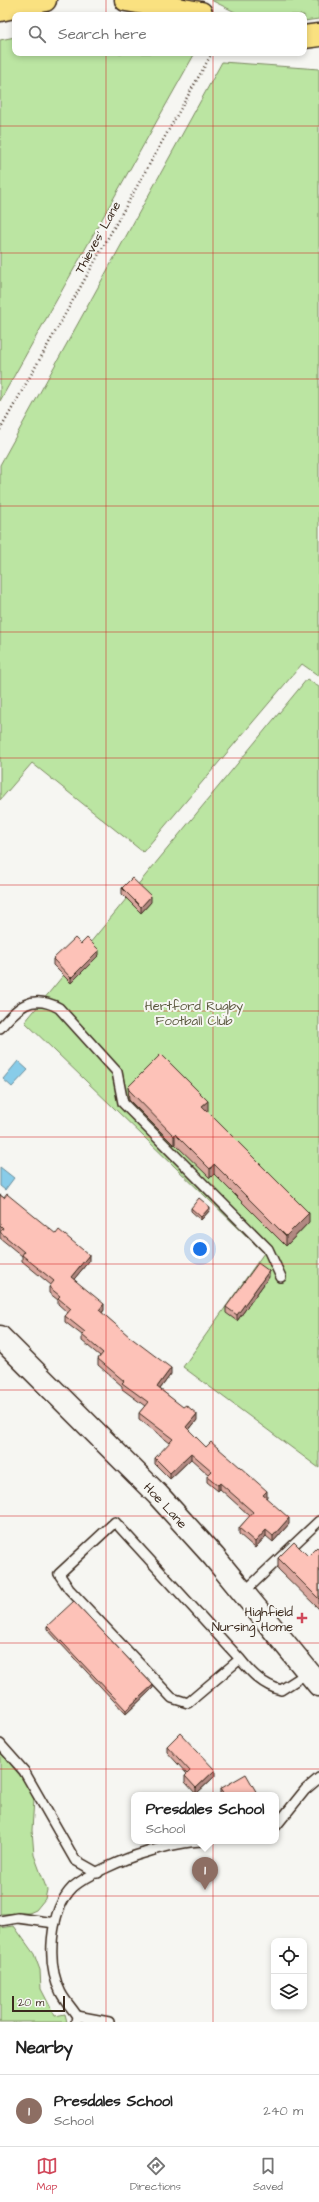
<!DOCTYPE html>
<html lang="en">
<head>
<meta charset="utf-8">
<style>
	:root { --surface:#fff; --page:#f2f2f2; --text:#222; --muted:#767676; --line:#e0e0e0; --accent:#d1495b }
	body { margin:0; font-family:"Architects Daughter",sans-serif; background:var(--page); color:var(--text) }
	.controls { position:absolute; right:12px; bottom:12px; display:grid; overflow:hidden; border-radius:8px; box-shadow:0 2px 6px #0003 }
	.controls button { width:36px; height:36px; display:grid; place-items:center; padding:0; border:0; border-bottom:1px solid var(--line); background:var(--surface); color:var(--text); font:20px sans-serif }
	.scale { position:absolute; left:12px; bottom:10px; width:53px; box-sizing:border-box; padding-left:4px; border:2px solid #3b2a1e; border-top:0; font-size:11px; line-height:14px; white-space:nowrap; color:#3b2a1e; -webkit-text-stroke:3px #f6f6f2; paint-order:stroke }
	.you { position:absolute; left:200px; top:1249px; width:14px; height:14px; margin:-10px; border:3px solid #fff; border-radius:50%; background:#1a73e8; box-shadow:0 0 0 6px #1a73e833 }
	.badge { display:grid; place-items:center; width:26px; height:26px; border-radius:50%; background:var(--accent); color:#fff; font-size:13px; font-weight:700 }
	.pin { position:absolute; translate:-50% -33px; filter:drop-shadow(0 1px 2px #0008) }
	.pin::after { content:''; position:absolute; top:21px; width:14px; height:12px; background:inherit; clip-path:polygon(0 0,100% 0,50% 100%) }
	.popup { position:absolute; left:131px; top:1792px; width:148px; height:52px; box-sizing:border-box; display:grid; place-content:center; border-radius:8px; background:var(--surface); filter:drop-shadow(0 1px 3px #0005); font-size:13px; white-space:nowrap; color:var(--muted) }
	.popup b { font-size:15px; color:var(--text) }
	.popup::after { content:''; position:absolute; left:50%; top:100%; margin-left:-8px; border:8px solid transparent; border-top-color:var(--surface) }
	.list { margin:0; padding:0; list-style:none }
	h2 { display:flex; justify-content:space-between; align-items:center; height:52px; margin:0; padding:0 16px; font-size:17px }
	h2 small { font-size:13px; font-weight:400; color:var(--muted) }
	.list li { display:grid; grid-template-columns:26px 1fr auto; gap:12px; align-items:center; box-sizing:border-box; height:72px; padding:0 16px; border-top:1px solid var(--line) }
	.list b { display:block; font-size:15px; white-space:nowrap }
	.list p { margin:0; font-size:13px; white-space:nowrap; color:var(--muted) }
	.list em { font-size:13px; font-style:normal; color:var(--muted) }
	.icon { flex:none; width:22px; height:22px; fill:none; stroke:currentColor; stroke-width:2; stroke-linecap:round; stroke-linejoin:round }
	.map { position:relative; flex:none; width:319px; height:2022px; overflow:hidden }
	.search { position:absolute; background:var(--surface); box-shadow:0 2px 6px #0003; left:12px; right:12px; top:12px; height:44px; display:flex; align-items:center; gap:10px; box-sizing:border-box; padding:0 14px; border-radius:8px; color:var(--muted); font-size:15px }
	.sheet { height:124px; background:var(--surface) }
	nav { display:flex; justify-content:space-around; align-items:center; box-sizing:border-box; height:56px; border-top:1px solid var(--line); background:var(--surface); font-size:11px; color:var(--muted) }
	nav a { display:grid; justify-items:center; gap:2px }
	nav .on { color:var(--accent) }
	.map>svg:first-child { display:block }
	.green { fill:#bbe5a2; stroke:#7b8860 }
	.water { fill:#88cce9; stroke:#698b98 }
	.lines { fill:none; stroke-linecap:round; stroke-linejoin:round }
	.lane-casing { stroke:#3b2a1e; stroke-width:12 }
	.secondary-casing { stroke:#3b2a1e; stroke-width:25 }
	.highway-casing { stroke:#3b2a1e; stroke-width:25 }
	.path { stroke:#3b2a1e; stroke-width:2.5; stroke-dasharray:1 3; stroke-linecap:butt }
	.lane { stroke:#f6f6f2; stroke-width:9 }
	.secondary { stroke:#f6f6f2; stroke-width:22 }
	.highway { stroke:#fae180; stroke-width:22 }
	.wall { fill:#daa79e; stroke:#3b2a1e }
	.shaded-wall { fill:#b18881; stroke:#3b2a1e }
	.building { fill:#fdc2b8; stroke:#3b2a1e }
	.grid { fill:none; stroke:#d62828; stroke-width:1; stroke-opacity:0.55 }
	.poi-dot { fill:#d1495b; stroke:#f6f6f2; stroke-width:1.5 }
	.labels { text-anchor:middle; stroke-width:4; stroke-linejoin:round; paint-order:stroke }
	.street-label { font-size:13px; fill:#3b2a1e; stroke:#f6f6f2 }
	.park-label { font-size:13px; fill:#5b593f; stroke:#f6f6f2 }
	.poi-label { font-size:13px; fill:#3b2a1e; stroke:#f6f6f2; text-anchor:end }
</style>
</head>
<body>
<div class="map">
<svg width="319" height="2022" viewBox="0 0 319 2022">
	<rect width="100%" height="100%" fill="#f6f6f2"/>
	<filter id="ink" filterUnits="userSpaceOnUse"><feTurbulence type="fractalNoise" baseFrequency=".025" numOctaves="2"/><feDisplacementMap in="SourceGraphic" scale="8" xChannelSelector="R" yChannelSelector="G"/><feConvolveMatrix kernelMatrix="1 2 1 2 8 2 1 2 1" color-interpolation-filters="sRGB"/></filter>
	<g filter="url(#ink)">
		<!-- green -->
		<g class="green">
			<polygon points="211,0 319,0 319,19 304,21 304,15 241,15"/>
			<polygon points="15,37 15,53 195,53 0,401 0,40"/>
			<polygon points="222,62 319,69 319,676 302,664 143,852 32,763 0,800 0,465"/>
			<polygon points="307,679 319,687 319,1468 183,1367 264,1253 25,1022"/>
			<polygon points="0,1752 28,1785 34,1799 32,1830 34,1855 47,1890 45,1899 36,1910 29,1913 0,1914"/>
			<polygon points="14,1926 34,1954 40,1970 41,1989 55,2016 65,2014 67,2022 0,2022 0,1928"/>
		</g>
		<!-- water -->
		<g class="water">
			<polygon points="18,1061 28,1070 12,1087 3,1079"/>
			<polygon points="0,1167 14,1178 5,1190 0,1186"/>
		</g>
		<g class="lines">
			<!-- lane casing -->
			<g class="lane-casing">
				<g id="lane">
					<path d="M0,1028c18,-21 31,-35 59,-20l58,64 6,31 145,146 13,28"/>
					<polyline points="243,1593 319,1521"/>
					<path d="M240,1659l-52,44 -16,-5 -103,-109 -10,-15 56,-52 125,137c12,15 23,26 41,31l28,-18"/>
					<polyline points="0,1744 24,1771 75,1860 98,1873"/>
					<polyline points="276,1826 305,1790 319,1778"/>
					<polyline points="0,1921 18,1918 55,1923"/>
					<polyline points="77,2016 109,2022"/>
					<path d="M76,2022l1,-6c-5,-8 -12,-15 -16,-23 -15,-28 -12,-82 12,-106 14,-12 53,-29 71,-34 19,-6 40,-12 60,-12"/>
				</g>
			</g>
			<!-- secondary casing -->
			<g class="secondary-casing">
				<polyline id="secondary" points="0,1337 158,1495 214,1557 319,1685"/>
			</g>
			<!-- highway casing -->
			<g class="highway-casing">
				<g id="highway">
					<polyline points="126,0 201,13"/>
					<polyline points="0,10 45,0"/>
					<polyline points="304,37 319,35"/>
				</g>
			</g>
			<!-- path -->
			<polyline class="path" points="0,430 212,53"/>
			<!-- lane -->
			<use href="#lane" class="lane"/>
			<!-- secondary -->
			<use href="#secondary" class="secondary"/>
			<!-- highway -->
			<use href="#highway" class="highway"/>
		</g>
		<!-- wall -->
		<g class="wall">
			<polygon points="122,888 151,902 141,913 122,894"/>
			<polygon points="81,944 99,955 71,983 53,965 53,959"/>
			<polygon points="128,1087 208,1111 207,1111 309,1222 286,1246 214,1174 210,1178 175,1144 174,1145 129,1100"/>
			<polygon points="0,1195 89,1261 74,1279 104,1310 102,1313 171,1374 160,1389 197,1420 189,1430 206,1447 267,1497 266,1498 289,1524 273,1542 266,1536 255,1548 239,1534 239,1528 250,1516 220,1489 218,1491 207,1482 207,1476 209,1475 191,1459 170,1479 155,1464 155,1458 170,1443 139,1419 139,1413 145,1406 122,1389 122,1386 98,1365 98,1359 100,1356 82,1341 82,1335 65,1322 65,1316 68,1313 58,1304 58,1300 49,1293 49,1287 51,1285 22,1261 22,1256 0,1238"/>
			<polygon points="191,1208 210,1210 201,1220 191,1211"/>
			<polygon points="269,1277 237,1321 226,1313 226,1307"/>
			<polygon points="319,1549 319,1609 278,1569 278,1558 308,1556"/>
			<polygon points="47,1626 153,1688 126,1714 47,1629"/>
			<polygon points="167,1746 215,1776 196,1794 185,1782 185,1776 187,1774 167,1752"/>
			<polygon points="220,1789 258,1795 220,1795"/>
		</g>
		<!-- shaded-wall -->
		<g class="shaded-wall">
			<polygon points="151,896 151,902 141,913 141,907"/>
			<polygon points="99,950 99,955 71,983 71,978"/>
			<polygon points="208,1101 208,1111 202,1116 202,1106"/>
			<polygon points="175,1134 175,1144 174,1145 174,1136"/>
			<polygon points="214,1164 214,1174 210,1178 210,1169"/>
			<polygon points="210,1207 210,1210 201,1220 201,1217"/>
			<polygon points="309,1213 309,1222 286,1246 286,1236"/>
			<polygon points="89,1255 89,1261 71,1283 71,1277"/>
			<polygon points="269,1271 269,1277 237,1321 237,1315"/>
			<polygon points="104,1304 104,1310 99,1316 99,1310"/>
			<polygon points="171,1368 171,1374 157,1393 157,1387"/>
			<polygon points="197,1414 197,1420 186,1433 186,1427"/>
			<polygon points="191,1453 191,1459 170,1479 170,1473"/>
			<polygon points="220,1483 220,1489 218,1491 218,1485"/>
			<polygon points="267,1491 267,1497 263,1501 263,1495"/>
			<polygon points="289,1518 289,1524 273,1542 273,1536"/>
			<polygon points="266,1530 266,1536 255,1548 255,1542"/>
			<polygon points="153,1685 153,1688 126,1714 126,1710"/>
			<polygon points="215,1770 215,1776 196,1794 196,1788"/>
		</g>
		<!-- building -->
		<g class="building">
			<polygon points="132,878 151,896 141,907 122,888"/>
			<polygon points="75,938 81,944 87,938 99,950 71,978 53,959"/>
			<polygon points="161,1054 208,1101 202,1106 309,1213 286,1236 214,1164 210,1169 175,1134 174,1136 129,1090 128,1087"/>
			<polygon points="7,1194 56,1234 59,1230 89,1255 71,1277 104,1304 99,1310 130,1337 171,1368 157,1387 183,1407 186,1405 197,1414 186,1427 206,1447 211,1442 240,1467 267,1491 263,1495 289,1518 273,1536 266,1530 255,1542 239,1528 253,1512 220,1483 218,1485 207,1476 212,1471 191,1453 170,1473 155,1458 173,1439 139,1413 148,1402 122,1383 124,1381 98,1359 103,1353 82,1335 85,1332 65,1316 71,1309 58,1298 60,1296 49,1287 54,1281 22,1255 24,1252 0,1232 3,1228 0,1225 0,1195 4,1198"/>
			<polygon points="199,1198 210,1207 201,1217 191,1208"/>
			<polygon points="258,1263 269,1271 237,1315 226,1307"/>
			<polygon points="294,1542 308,1556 317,1547 319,1549 319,1599 278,1558"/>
			<polygon points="74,1601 153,1685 126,1710 47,1626"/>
			<polygon points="180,1733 215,1770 196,1788 185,1776 190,1771 167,1746"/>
			<polygon points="246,1774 258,1795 224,1795 220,1789"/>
		</g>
	</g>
	<!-- grid -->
	<path class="grid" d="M106,0v15M213,0v15M106,53v1969M213,53v1969M0,126h319M0,253h319M0,379h319M0,506h319M0,632h319M0,758h319M0,885h319M0,1011h319M0,1137h319M0,1264h319M0,1390h319M0,1516h319M0,1643h319M0,1769h319M0,1896h319"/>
	<!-- markers -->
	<path class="poi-dot" d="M300 1612h4v4h4v4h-4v4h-4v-4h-4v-4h4z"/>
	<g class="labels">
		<!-- street labels -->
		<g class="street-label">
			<text transform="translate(97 237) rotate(-61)" y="5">Thieves' Lane</text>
			<text transform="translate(166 1505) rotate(47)" y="5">Hoe Lane</text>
		</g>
		<!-- park labels -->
		<g class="park-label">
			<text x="194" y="1010">Hertford Rugby<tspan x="194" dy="15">Football Club</tspan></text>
		</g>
		<!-- poi labels -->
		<g class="poi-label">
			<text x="293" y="1616">Highfield<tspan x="293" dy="15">Nursing Home</tspan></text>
		</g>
	</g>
</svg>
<div class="controls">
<button><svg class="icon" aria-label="locate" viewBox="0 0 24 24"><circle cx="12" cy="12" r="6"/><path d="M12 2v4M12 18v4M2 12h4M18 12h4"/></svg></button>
<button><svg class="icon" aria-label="layers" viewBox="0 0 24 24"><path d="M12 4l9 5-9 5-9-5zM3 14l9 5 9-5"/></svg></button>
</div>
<div class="scale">20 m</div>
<div class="you"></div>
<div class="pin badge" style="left:205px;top:1890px;background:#8d6e63">1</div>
<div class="popup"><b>Presdales School</b>School</div>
<div class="search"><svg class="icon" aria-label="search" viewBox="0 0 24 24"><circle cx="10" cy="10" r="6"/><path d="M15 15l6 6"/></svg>Search here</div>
</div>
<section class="sheet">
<h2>Nearby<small></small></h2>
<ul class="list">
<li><span class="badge" style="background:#8d6e63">1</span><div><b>Presdales School</b><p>School</p></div><em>240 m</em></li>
</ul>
</section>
<nav>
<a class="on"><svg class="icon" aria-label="map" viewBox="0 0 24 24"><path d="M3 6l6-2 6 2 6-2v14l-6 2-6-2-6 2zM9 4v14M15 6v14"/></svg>Map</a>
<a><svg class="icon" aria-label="directions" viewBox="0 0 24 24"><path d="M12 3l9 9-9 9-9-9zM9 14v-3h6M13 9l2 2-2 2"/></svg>Directions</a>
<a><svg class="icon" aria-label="saved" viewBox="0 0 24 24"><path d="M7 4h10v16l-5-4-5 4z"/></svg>Saved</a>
</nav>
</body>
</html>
